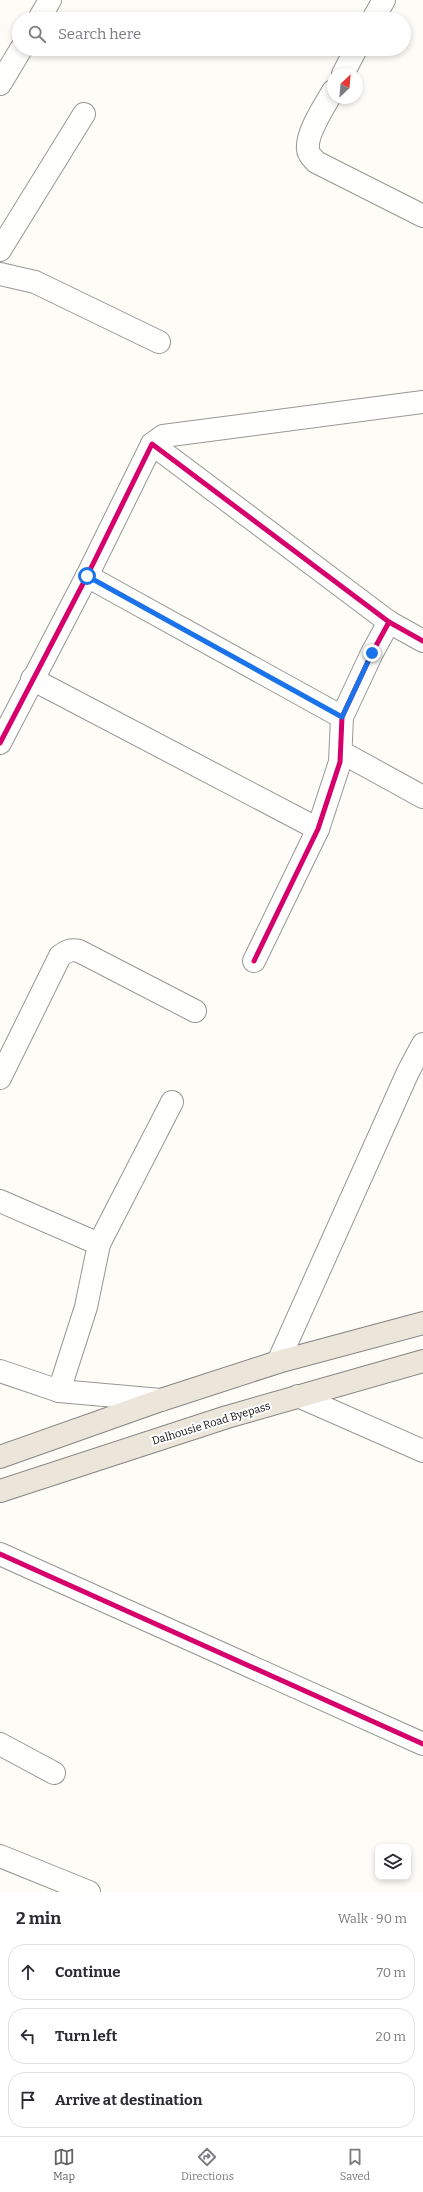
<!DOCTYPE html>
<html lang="en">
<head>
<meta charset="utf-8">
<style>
	:root { --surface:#fff; --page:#f7f7f7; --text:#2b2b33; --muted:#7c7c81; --line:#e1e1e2; --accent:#646362 }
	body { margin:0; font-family:Bitter,serif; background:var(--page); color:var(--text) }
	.controls { position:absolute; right:12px; bottom:12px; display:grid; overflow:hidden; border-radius:8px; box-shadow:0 2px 6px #0003 }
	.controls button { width:36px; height:36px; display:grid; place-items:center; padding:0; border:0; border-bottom:1px solid var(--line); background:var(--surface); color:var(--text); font:20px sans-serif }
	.compass { position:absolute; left:327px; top:68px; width:36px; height:36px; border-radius:50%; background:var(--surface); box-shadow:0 2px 6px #0003; rotate:26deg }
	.stop { position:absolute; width:12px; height:12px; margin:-9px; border:3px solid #1a73e8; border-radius:50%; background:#fff }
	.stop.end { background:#1a73e8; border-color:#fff; box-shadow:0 1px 4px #0008 }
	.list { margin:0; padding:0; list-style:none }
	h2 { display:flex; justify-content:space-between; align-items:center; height:52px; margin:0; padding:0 16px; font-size:17px }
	h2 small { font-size:13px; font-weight:400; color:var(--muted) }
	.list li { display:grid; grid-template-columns:26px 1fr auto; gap:12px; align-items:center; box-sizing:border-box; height:56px; margin:0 8px 8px; padding:0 8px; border:1px solid var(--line); border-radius:16px }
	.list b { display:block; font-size:15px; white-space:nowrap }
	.list em { font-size:13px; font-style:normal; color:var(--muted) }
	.icon { flex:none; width:22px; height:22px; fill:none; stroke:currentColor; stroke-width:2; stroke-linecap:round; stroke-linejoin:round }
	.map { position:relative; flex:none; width:423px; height:1892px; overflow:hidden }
	.search { position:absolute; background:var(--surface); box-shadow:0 2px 6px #0003; left:12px; right:12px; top:12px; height:44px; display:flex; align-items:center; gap:10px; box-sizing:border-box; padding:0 14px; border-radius:22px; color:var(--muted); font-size:15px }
	.sheet { height:244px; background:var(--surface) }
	nav { display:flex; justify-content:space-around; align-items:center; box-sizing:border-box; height:56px; border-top:1px solid var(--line); background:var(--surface); font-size:11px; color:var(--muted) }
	nav a { display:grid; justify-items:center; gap:2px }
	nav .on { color:var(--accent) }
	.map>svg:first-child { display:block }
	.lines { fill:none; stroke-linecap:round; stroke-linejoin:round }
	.minor-casing { stroke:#979795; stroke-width:24 }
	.trunk-casing { stroke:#858482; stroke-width:24 }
	.minor { stroke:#fffffe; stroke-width:22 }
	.trunk { stroke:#ece5da; stroke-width:22 }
	.cycleway-casing { stroke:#fff; stroke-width:8 }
	.cycleway { stroke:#d6006c; stroke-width:5 }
	.route { stroke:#1a73e8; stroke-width:5 }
	.labels { text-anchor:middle; stroke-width:4; stroke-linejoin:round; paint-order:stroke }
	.street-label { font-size:11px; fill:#111; stroke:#fff }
</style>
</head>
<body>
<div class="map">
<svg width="423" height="1892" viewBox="0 0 423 1892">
	<rect width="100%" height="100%" fill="#fdfcf7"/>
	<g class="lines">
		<!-- minor casing -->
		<g class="minor-casing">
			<g id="minor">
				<polyline points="39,19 50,0"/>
				<polyline points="373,19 384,0"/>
				<polyline points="343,74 356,49"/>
				<polyline points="0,84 21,49"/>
				<path d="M333,91c-8,14 -27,42 -25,58 0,6 5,9 8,13l107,54"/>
				<polyline points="0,250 84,114"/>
				<polyline points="0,274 35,282 159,342"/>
				<polyline points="152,444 163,436 423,402"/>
				<polyline points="87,576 342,717"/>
				<polyline points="32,679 318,829"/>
				<polyline points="0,743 87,576 152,444 389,622 423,641"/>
				<polyline points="341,752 423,797"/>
				<polyline points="254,961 318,829 340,762 342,717 372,653 389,622"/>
				<path d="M0,1078l60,-122c7,-5 11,-7 19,-5l116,60"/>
				<polyline points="0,1201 99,1244"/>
				<polyline points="278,1362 408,1072 423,1044"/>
				<polyline points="0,1371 59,1391 161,1400"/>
				<polyline points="59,1391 86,1307 99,1244 172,1102"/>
				<polyline points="298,1396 423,1451"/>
				<polyline points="0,1554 423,1744"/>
				<polyline points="0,1744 54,1773"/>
				<polyline points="0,1856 89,1892"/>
			</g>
		</g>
		<!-- trunk casing -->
		<g class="trunk-casing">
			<g id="trunk">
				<polyline points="0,1457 161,1400 278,1362 423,1323"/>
				<polyline points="0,1491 227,1417 423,1361"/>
			</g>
		</g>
		<!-- minor -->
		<use href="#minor" class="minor"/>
		<!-- trunk -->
		<use href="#trunk" class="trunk"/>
		<!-- cycleway casing -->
		<g class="cycleway-casing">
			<g id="cycleway">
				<polyline points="0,743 87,576 152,444 389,622 423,641"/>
				<polyline points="254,961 318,829 340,762 342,717 372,653 389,622"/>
				<polyline points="0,1554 423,1744"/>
			</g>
		</g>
		<!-- cycleway -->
		<use href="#cycleway" class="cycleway"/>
	</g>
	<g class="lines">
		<!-- route -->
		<polyline class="route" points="87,576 342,717 372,653"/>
	</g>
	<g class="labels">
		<!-- street labels -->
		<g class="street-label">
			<text transform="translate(211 1423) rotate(-17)" y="4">Dalhousie Road Byepass</text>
		</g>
	</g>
</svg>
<div class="controls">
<button><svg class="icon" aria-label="layers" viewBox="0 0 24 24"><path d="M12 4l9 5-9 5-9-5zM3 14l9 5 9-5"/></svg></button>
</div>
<svg class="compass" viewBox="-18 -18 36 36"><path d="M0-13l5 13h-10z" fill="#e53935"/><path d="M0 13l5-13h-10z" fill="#7c7c81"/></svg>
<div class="stop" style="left:87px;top:576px"></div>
<div class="stop end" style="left:372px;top:653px"></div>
<div class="search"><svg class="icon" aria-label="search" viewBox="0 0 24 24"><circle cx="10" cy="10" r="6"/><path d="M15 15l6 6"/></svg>Search here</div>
</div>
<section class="sheet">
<h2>2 min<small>Walk · 90 m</small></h2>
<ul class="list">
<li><svg class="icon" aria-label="ahead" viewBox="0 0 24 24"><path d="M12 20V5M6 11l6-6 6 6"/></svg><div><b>Continue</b></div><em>70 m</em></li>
<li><svg class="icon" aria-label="left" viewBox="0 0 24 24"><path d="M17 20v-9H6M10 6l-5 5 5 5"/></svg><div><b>Turn left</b></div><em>20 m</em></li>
<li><svg class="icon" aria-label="arrive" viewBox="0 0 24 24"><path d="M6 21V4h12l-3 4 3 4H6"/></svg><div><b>Arrive at destination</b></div></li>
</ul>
</section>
<nav>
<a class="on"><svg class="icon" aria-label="map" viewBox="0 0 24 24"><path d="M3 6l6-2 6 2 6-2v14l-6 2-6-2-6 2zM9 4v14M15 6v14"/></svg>Map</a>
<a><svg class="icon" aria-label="directions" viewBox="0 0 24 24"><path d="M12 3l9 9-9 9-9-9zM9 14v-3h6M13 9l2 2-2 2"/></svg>Directions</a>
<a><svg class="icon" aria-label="saved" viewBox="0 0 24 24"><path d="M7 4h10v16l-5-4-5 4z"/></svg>Saved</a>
</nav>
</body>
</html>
